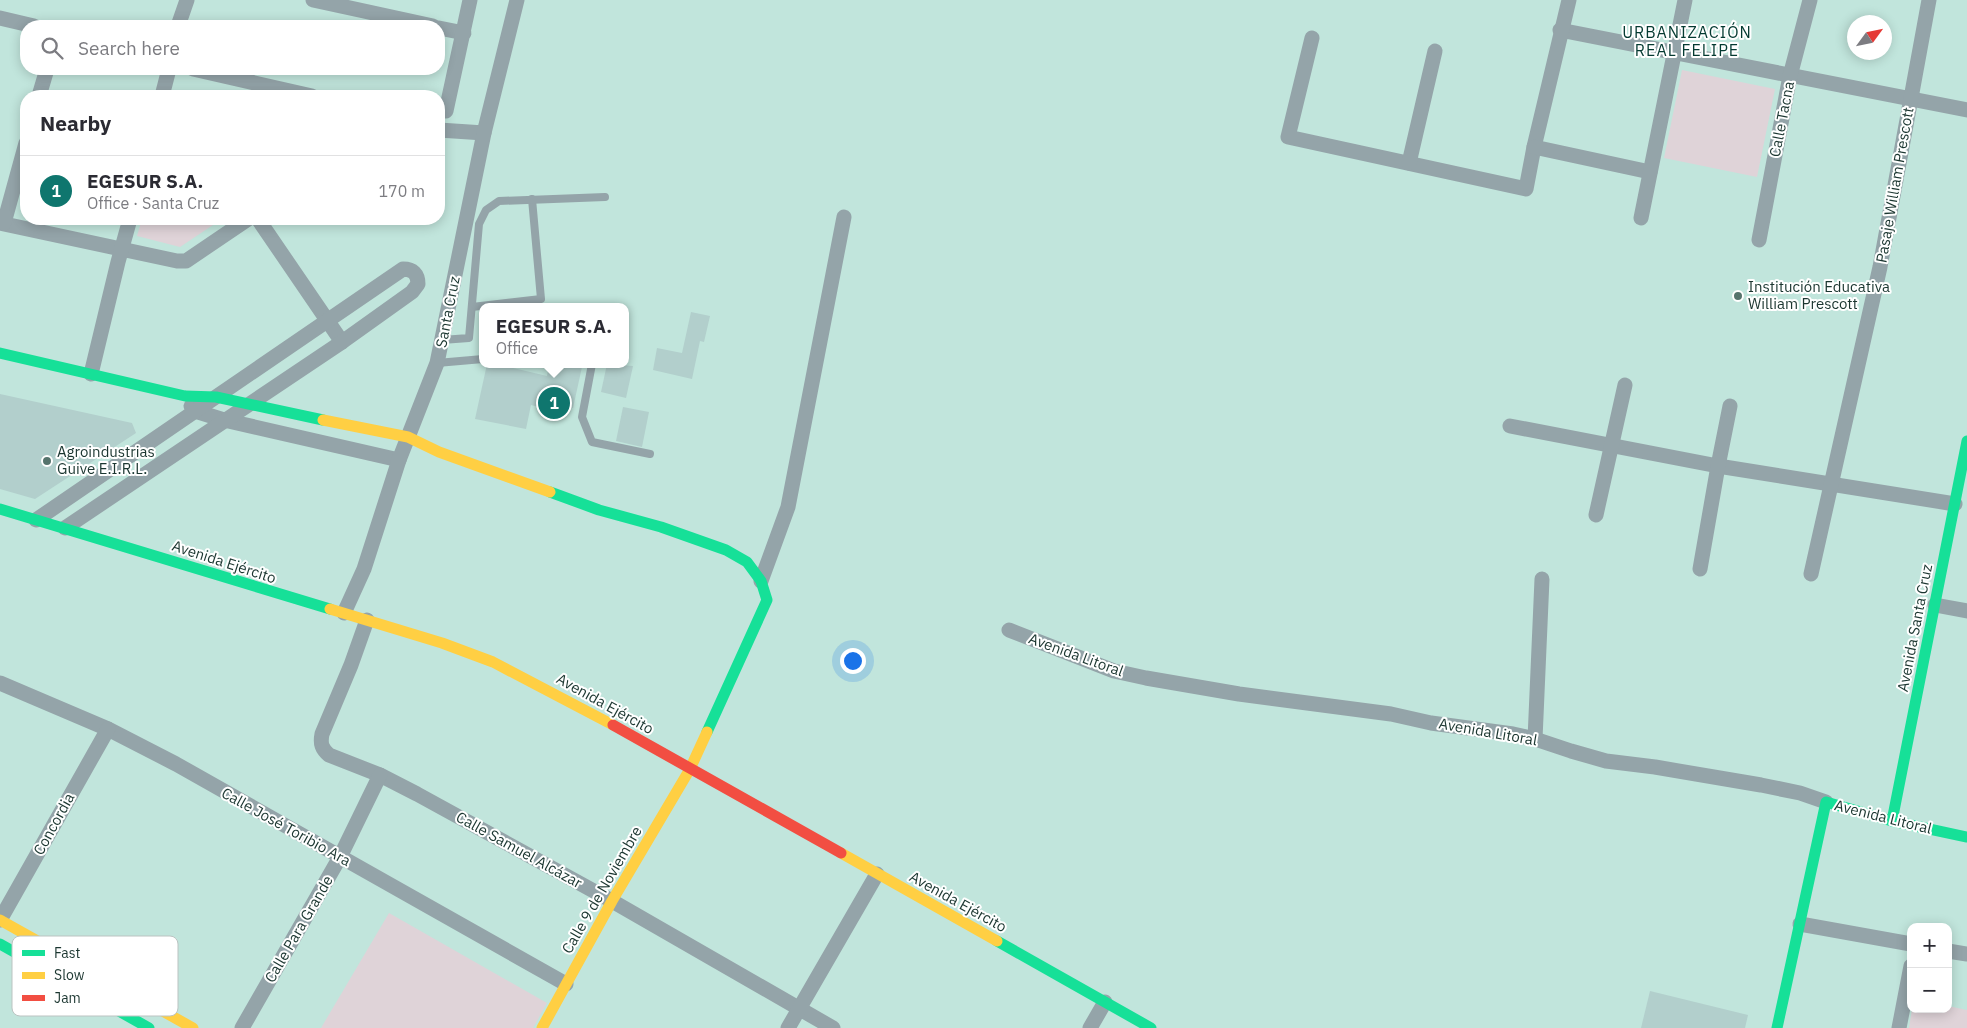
<!DOCTYPE html>
<html lang="en">
<head>
<meta charset="utf-8">
<style>
	:root { --surface:#fff; --page:#f7f7f7; --text:#2b2b33; --muted:#7c7c81; --line:#e1e1e2; --accent:#0f766e }
	body { margin:0; font-family:"IBM Plex Sans",sans-serif; background:var(--page); color:var(--text) }
	.controls { position:absolute; right:15px; bottom:15px; display:grid; overflow:hidden; border-radius:10px; box-shadow:0 2px 12px #0003 }
	.controls button { width:45px; height:45px; display:grid; place-items:center; padding:0; border:0; border-bottom:1px solid var(--line); background:var(--surface); color:var(--text); font:25px sans-serif }
	.compass { position:absolute; left:1847px; top:15px; width:45px; height:45px; border-radius:50%; background:var(--surface); box-shadow:0 2px 12px #0003; rotate:57deg }
	.you { position:absolute; left:852px; top:660px; width:18px; height:18px; margin:-12px; border:4px solid #fff; border-radius:50%; background:#1a73e8; box-shadow:0 0 0 8px #1a73e833 }
	.badge { display:grid; place-items:center; width:32px; height:32px; border-radius:50%; background:var(--accent); color:#fff; font-size:16px; font-weight:700 }
	.pin { position:absolute; translate:-50% -50%; border:2px solid #fff; box-shadow:0 1px 5px #0006 }
	.popup { position:absolute; left:479px; top:303px; width:150px; height:65px; box-sizing:border-box; display:grid; place-content:center; border-radius:10px; background:var(--surface); filter:drop-shadow(0 1px 4px #0005); font-size:16px; white-space:nowrap; color:var(--muted) }
	.popup b { font-size:19px; color:var(--text) }
	.popup::after { content:''; position:absolute; left:50%; top:100%; margin-left:-10px; border:10px solid transparent; border-top-color:var(--surface) }
	.list { margin:0; padding:0; list-style:none }
	h2 { display:flex; justify-content:space-between; align-items:center; height:65px; margin:0; padding:0 20px; font-size:21px }
	h2 small { font-size:16px; font-weight:400; color:var(--muted) }
	.list li { display:grid; grid-template-columns:32px 1fr auto; gap:15px; align-items:center; box-sizing:border-box; height:70px; padding:0 20px; border-top:1px solid var(--line) }
	.list b { display:block; font-size:19px; white-space:nowrap }
	.list p { margin:0; font-size:16px; white-space:nowrap; color:var(--muted) }
	.list em { font-size:16px; font-style:normal; color:var(--muted) }
	.icon { flex:none; width:28px; height:28px; fill:none; stroke:currentColor; stroke-width:2; stroke-linecap:round; stroke-linejoin:round }
	.map { position:relative; flex:none; width:1967px; height:1028px; overflow:hidden }
	.search { position:absolute; background:var(--surface); box-shadow:0 2px 12px #0003; left:20px; top:20px; width:425px; height:55px; display:flex; align-items:center; gap:12px; box-sizing:border-box; padding:0 18px; border-radius:20px; color:var(--muted); font-size:19px }
	.panel { position:absolute; background:var(--surface); box-shadow:0 2px 12px #0003; left:20px; top:90px; width:425px; height:135px; border-radius:20px }
	.map>svg:first-child { display:block }
	.green { fill:#dfd3d8 }
	.building { fill:#b2cfcc }
	.lines { fill:none; stroke-linecap:round; stroke-linejoin:round }
	.lane { stroke:#94a4a9; stroke-width:8 }
	.street { stroke:#94a4a9; stroke-width:15 }
	.fast { stroke:#16e098; stroke-width:11 }
	.slow { stroke:#ffcf43; stroke-width:11 }
	.jam { stroke:#f24e42; stroke-width:11 }
	.poi-dot { fill:#55736c; stroke:#fff; stroke-width:2 }
	.labels { text-anchor:middle; stroke-width:4; stroke-linejoin:round; paint-order:stroke }
	.street-label { font-size:15px; fill:#1b3630; stroke:#fff }
	.poi-label { font-size:15px; fill:#1b3630; stroke:#fff; text-anchor:start }
	.neighbourhood-label { font-size:16px; letter-spacing:1px; fill:#043a31; stroke:#fff }
	.key { fill:#fff; stroke:#bbc3c1; stroke-width:1 }
	.key-label { font-size:14px; fill:#1b3630 }
</style>
</head>
<body>
<div class="map">
<svg width="1967" height="1028" viewBox="0 0 1967 1028">
	<rect width="100%" height="100%" fill="#c1e5dc"/>
	<!-- green -->
	<g class="green">
		<polygon points="1682,70 1775,89 1757,177 1664,158"/>
		<polygon points="142,219 222,219 180,247 137,236"/>
		<polygon points="389,913 547,1003 533,1028 321,1028"/>
		<polygon points="1948,1006 1967,1010 1967,1028 1909,1028 1912,1009 1948,1009"/>
	</g>
	<!-- building -->
	<g class="building">
		<polygon points="691,312 710,316 704,342 700,341 692,379 653,370 657,348 682,353"/>
		<polygon points="487,364 496,364 547,376 549,364 571,364 582,367 573,408 544,402 543,408 531,405 526,429 475,419"/>
		<polygon points="607,364 633,366 626,398 601,392"/>
		<polygon points="0,394 132,423 136,433 35,499 0,489"/>
		<polygon points="623,407 649,412 642,447 616,441"/>
		<polygon points="1650,991 1748,1015 1745,1028 1641,1028"/>
	</g>
	<g class="lines">
		<!-- lane -->
		<g class="lane">
			<polyline points="472,307 541,299 532,199"/>
			<polyline points="442,340 469,338 479,224 486,210 499,201 605,197"/>
			<polyline points="437,363 483,359"/>
			<polyline points="592,364 582,417 592,442 650,454"/>
		</g>
		<!-- street -->
		<g class="street">
			<polyline points="313,0 433,26"/>
			<polyline points="0,18 34,26"/>
			<polyline points="178,26 187,0"/>
			<polyline points="439,28 464,33"/>
			<polyline points="1560,30 1967,110"/>
			<polyline points="1312,38 1288,137 1526,189 1534,147 1569,0"/>
			<polyline points="193,69 312,96"/>
			<polyline points="39,96 47,69"/>
			<polyline points="162,96 169,69"/>
			<polyline points="446,111 470,0"/>
			<polyline points="439,130 484,133"/>
			<polyline points="1534,147 1650,172"/>
			<polyline points="1409,163 1435,51"/>
			<polyline points="1641,218 1685,0"/>
			<polyline points="258,219 342,342"/>
			<polyline points="0,223 177,261 186,261 248,219"/>
			<polyline points="4,223 26,143"/>
			<polyline points="1759,240 1790,76 1810,0"/>
			<polyline points="91,374 118,262 130,219"/>
			<polyline points="191,406 195,411 224,420 399,460"/>
			<polyline points="1510,426 1718,466 1955,504"/>
			<polyline points="1596,515 1625,385"/>
			<path d="M36,520l367,-251c10,0 15,5 15,15l-6,8 -70,50 -277,186"/>
			<polyline points="1700,569 1718,466 1730,406"/>
			<polyline points="1811,574 1880,267 1929,0"/>
			<polyline points="761,581 788,507 844,217"/>
			<polyline points="1935,605 1967,611"/>
			<polyline points="344,613 364,569 399,460 437,363 484,133 517,0"/>
			<path d="M367,620l-16,45 -29,69c-2,10 0,15 7,21l51,20 37,19 195,107 221,127"/>
			<polyline points="1009,630 1114,671 1146,678 1239,694 1391,714 1431,723 1513,734 1535,739 1571,751 1606,761 1655,767 1761,785 1800,793 1826,802"/>
			<polyline points="0,683 108,729 176,764 566,984"/>
			<polyline points="1535,739 1542,579"/>
			<polyline points="0,920 108,729"/>
			<polyline points="1800,924 1911,944"/>
			<polyline points="1948,951 1967,954"/>
			<polyline points="242,1028 340,857 380,775"/>
			<polyline points="788,1028 877,874"/>
			<polyline points="1090,1028 1105,1002"/>
			<polyline points="1899,1028 1911,966"/>
		</g>
		<!-- fast -->
		<g class="fast">
			<polyline points="0,353 185,396 216,397 323,420"/>
			<polyline points="550,492 599,510 661,527 726,550 747,562 761,581 767,600 707,732"/>
			<polyline points="0,509 330,609"/>
			<polyline points="1892,821 1967,441"/>
			<polyline points="997,941 1151,1028"/>
			<polyline points="0,944 149,1028"/>
			<polyline points="1777,1028 1826,802 1892,821 1967,837"/>
		</g>
		<!-- slow -->
		<g class="slow">
			<polyline points="323,420 408,437 439,452 550,492"/>
			<polyline points="330,609 442,643 493,662 613,725"/>
			<polyline points="841,853 997,941"/>
			<polyline points="0,920 193,1028"/>
			<polyline points="542,1028 612,901 690,769 707,732"/>
		</g>
		<!-- jam -->
		<polyline class="jam" points="613,725 841,853"/>
	</g>
	<!-- markers -->
	<g class="poi-dot">
		<circle cx="1738" cy="296" r="5"/>
		<circle cx="47" cy="461" r="5"/>
	</g>
	<g class="labels">
		<!-- street labels -->
		<g class="street-label">
			<text transform="translate(1782 119) rotate(-79)" y="5">Calle Tacna</text>
			<text transform="translate(1895 185) rotate(-80)" y="5">Pasaje William Prescott</text>
			<text transform="translate(448 312) rotate(-79)" y="5">Santa Cruz</text>
			<text transform="translate(224 562) rotate(18)" y="5">Avenida Ejército</text>
			<text transform="translate(1915 628) rotate(-79)" y="5">Avenida Santa Cruz</text>
			<text transform="translate(1076 655) rotate(20)" y="5">Avenida Litoral</text>
			<text transform="translate(605 704) rotate(29)" y="5">Avenida Ejército</text>
			<text transform="translate(1488 732) rotate(10)" y="5">Avenida Litoral</text>
			<text transform="translate(1883 817) rotate(14)" y="5">Avenida Litoral</text>
			<text transform="translate(54 824) rotate(-61)" y="5">Concordia</text>
			<text transform="translate(286 827) rotate(29)" y="5">Calle José Toribio Ara</text>
			<text transform="translate(519 850) rotate(29)" y="5">Calle Samuel Alcázar</text>
			<text transform="translate(602 890) rotate(-60)" y="5">Calle 9 de Noviembre</text>
			<text transform="translate(958 902) rotate(29)" y="5">Avenida Ejército</text>
			<text transform="translate(299 929) rotate(-60)" y="5">Calle Para Grande</text>
		</g>
		<!-- poi labels -->
		<g class="poi-label">
			<text x="1748" y="292">Institución Educativa<tspan x="1748" dy="17">William Prescott</tspan></text>
			<text x="57" y="457">Agroindustrias<tspan x="57" dy="17">Guive E.I.R.L.</tspan></text>
		</g>
		<!-- neighbourhood labels -->
		<g class="neighbourhood-label">
			<text x="1687" y="38">URBANIZACIÓN<tspan x="1687" dy="18">REAL FELIPE</tspan></text>
		</g>
	</g>
	<!-- legend -->
	<rect x="12" y="936" width="166" height="80" rx="8" class="key"/>
	<rect x="22" y="950" width="23" height="6" fill="#16e098"/>
	<rect x="22" y="972" width="23" height="7" fill="#ffcf43"/>
	<rect x="22" y="995" width="23" height="6" fill="#f24e42"/>
	<g class="key-label">
		<text x="54" y="958">Fast</text>
		<text x="54" y="980">Slow</text>
		<text x="54" y="1003">Jam</text>
	</g>
</svg>
<div class="controls">
<button>+</button>
<button>−</button>
</div>
<svg class="compass" viewBox="-18 -18 36 36"><path d="M0-13l5 13h-10z" fill="#e53935"/><path d="M0 13l5-13h-10z" fill="#7c7c81"/></svg>
<div class="you"></div>
<div class="pin badge" style="left:554px;top:403px">1</div>
<div class="popup"><b>EGESUR S.A.</b>Office</div>
<div class="search"><svg class="icon" aria-label="search" viewBox="0 0 24 24"><circle cx="10" cy="10" r="6"/><path d="M15 15l6 6"/></svg>Search here</div>
<section class="panel">
<h2>Nearby<small></small></h2>
<ul class="list">
<li><span class="badge">1</span><div><b>EGESUR S.A.</b><p>Office · Santa Cruz</p></div><em>170 m</em></li>
</ul>
</section>
</div>
</body>
</html>
